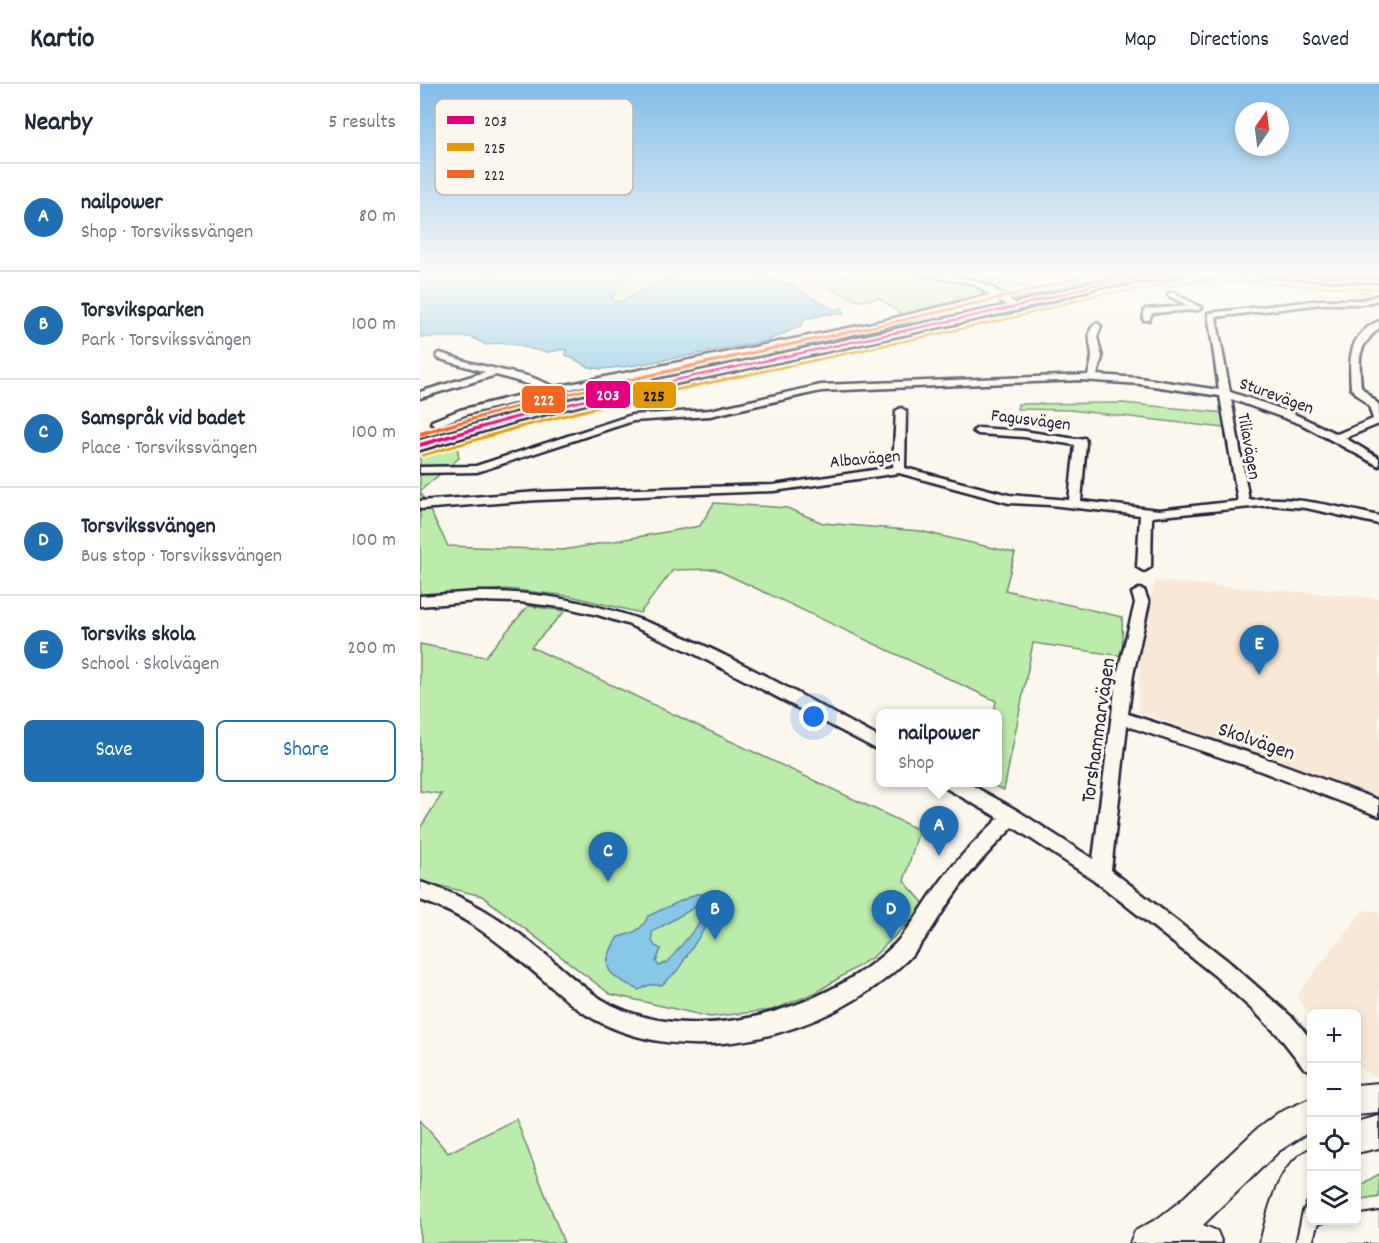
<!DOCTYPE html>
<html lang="en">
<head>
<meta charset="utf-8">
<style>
	:root { --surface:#fff; --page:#f6f6f7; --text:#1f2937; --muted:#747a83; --line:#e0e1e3; --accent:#1f6fb2 }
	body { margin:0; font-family:Dekko,sans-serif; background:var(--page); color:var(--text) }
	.controls { position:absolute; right:18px; bottom:18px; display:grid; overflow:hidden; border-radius:9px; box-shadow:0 3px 9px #0003 }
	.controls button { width:54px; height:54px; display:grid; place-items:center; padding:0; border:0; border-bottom:2px solid var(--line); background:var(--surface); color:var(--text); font:30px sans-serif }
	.compass { position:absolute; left:815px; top:18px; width:54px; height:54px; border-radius:50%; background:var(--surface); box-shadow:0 3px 9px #0003; rotate:14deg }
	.you { position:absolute; left:394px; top:633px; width:21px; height:21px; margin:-15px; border:4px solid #fff; border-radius:50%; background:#1a73e8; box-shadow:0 0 0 9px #1a73e833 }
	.badge { display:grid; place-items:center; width:39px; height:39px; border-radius:50%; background:var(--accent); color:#fff; font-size:20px; font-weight:700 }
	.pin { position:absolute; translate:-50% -50px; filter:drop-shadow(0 2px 3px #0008) }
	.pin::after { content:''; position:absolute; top:32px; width:21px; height:18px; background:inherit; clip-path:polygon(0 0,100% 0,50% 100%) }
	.popup { position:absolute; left:456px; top:625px; width:126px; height:78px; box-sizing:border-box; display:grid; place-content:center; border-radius:9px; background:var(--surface); filter:drop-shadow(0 2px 4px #0005); font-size:20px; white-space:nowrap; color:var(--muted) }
	.popup b { font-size:22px; color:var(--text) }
	.popup::after { content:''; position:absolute; left:50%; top:100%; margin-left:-12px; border:12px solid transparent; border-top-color:var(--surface) }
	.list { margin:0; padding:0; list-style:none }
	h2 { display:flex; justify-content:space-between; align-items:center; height:78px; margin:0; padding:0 24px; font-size:26px }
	h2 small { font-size:20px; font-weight:400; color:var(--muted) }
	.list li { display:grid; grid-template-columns:39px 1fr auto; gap:18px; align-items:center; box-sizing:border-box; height:108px; padding:0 24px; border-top:2px solid var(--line) }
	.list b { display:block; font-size:22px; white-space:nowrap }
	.list p { margin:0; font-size:20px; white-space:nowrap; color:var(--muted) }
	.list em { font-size:20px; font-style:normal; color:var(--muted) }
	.actions { display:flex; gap:12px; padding:18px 24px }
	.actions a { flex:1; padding:14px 0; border:2px solid var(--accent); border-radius:9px; text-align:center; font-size:21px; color:var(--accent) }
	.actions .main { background:var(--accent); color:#fff }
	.icon { flex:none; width:33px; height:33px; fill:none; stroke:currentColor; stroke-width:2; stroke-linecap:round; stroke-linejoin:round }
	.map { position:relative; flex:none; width:959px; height:1159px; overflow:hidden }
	header { display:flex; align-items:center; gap:36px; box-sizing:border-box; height:84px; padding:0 30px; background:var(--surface); border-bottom:2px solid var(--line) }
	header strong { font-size:28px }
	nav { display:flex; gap:33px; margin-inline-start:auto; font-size:21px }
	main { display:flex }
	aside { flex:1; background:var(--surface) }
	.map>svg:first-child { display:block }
	.built { fill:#f9e8d6 }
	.green { fill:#bcecab; stroke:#6f8773; stroke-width:1.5 }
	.water { fill:#87c8e8; stroke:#5f86a3; stroke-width:1.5; fill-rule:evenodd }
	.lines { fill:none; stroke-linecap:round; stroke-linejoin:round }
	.minor-casing { stroke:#22223b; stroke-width:5 }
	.tertiary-casing { stroke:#22223b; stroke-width:4 }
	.secondary-casing { stroke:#22223b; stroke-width:5 }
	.primary-casing { stroke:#22223b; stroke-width:4 }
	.minor { fill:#fbf7ec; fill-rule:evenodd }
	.tertiary { fill:#fbf7ec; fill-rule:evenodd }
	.secondary { fill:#fbf7ec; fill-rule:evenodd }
	.primary { fill:#fbf7ec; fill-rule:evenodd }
	.bus-1-casing { stroke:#fbf7ec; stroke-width:4 }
	.bus-2-casing { stroke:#fbf7ec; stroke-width:4 }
	.bus-3-casing { stroke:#fbf7ec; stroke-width:4 }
	.bus-1 { fill:#e5007d; fill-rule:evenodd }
	.bus-2 { fill:#e29906; fill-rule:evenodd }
	.bus-3 { fill:#f26522; fill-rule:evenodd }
	.labels { text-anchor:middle; stroke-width:6; stroke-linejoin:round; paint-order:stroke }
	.far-street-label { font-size:18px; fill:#22223b; stroke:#fbf7ec }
	.street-label { font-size:21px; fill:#22223b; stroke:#fbf7ec }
	.key { fill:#fbf7ec; stroke:#bab7b7; stroke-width:1.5 }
	.key-label { font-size:16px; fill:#22223b }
	.line-badge { stroke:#fbf7ec; stroke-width:2 }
	.badge-label { font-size:16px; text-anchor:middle; font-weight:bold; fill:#fff }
	.pale-badge-label { font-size:16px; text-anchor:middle; font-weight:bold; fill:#111 }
</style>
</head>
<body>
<header>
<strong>Kartio</strong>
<nav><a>Map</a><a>Directions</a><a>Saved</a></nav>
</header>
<main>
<aside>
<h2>Nearby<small>5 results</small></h2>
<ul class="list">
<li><span class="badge">A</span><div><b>nailpower</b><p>Shop · Torsvikssvängen</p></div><em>80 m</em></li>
<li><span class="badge">B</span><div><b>Torsviksparken</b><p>Park · Torsvikssvängen</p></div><em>100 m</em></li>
<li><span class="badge">C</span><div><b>Samspråk vid badet</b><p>Place · Torsvikssvängen</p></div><em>100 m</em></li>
<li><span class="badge">D</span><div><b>Torsvikssvängen</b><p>Bus stop · Torsvikssvängen</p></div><em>100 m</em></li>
<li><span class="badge">E</span><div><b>Torsviks skola</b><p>School · Skolvägen</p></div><em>200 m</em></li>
</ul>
<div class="actions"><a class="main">Save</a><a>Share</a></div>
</aside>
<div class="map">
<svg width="959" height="1159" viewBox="0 0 959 1159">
	<rect width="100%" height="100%" fill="#fbf7ec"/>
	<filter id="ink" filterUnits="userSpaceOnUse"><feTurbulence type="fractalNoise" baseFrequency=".0167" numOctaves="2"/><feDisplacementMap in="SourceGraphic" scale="12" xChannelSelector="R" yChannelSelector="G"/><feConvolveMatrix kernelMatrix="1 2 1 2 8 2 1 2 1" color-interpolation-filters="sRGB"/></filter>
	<g filter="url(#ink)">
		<!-- built -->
		<g class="built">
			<polygon points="321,190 438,191 400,199 438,217 414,226 370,200"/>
			<polygon points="735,497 959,514 959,717 718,627 721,554"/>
			<polygon points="943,826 959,828 959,992 950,992 937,982 936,930 892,930 891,932 876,912"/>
		</g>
		<!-- green -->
		<g class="green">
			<polygon points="209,190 230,190 228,192 249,196 245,196 199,219 190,216 194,207"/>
			<path d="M431,190c43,0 101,-7 137,19l-86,22 -23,-17 -21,3 -38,-18 20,-2 2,-5 13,-1z"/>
			<path d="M822,193c42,2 91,-5 130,13l-4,3c-85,-20 -175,-12 -260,-1l-1,2 -64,16 -27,3 114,-28z"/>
			<polygon points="550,194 627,205 667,196 671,198 597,215 591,214 567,198"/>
			<polygon points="483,237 488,237 489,240 24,348 48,330 88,319 115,313 131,316 204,301 196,294"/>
			<polygon points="702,319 805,329 804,344 650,326 597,325 598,320"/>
			<path d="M158,327l-121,34 2,13 -39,33 28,55 115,4 137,-24 14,-23 73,5 36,15 97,8 95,22 -10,37 117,27 1,39 -90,-13 -29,147 -17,-7 11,-1v-68l-4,-1 2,-12 -281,-132 -42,1 -33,43 -70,-17 -64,-7 -86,8v-145c53,-16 103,-34 158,-41z"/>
			<polygon points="108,522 145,527 111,563 499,746 484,797 506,822 453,873 395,909 352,926 290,933 190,910 62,812 0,797 0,744 22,710 0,707 0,560 65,573"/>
			<polygon points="96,1035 144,1159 0,1159 0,1036 28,1069"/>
			<polygon points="959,1090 959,1113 937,1117 937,1103"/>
		</g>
		<!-- water -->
		<g class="water">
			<path d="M0,190h209l-19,25 9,4 43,-22 21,-7h58l52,10 -3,1 44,25 9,-2 1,6h-19l-21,6 -3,6 -34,15 -136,25 -30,3 -12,-2 -23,-12v-5c-6,-2 -11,2 -18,2 -22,-2 -39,-13 -62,-7l-14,-8h-52z"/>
			<path d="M297,809l2,13 -42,65 -15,14h-13l-10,5c-30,-15 -42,-20 -21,-53 15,-4 24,-6 30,-21l48,-22zM275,823l8,6 -1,7 -34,42 -9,4 -3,-4 5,-13 -6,-3 -3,-5v-9z"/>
		</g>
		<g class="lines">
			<!-- minor casing -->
			<g class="minor-casing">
				<g id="minor">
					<path d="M500,190c39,0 71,7 99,33l-7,2 -16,-11 -127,32 -286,56 -115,28 -32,12 -5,-3 1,-2 28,-11 85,-21 -49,-14 -76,23v-6l65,-20 -48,-14v-4l3,-1 31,10 60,14 24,10 314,-63 121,-29 -16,-11z"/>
					<polygon points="935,190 944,190 940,192"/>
					<polygon points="752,208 782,224 778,226 732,229 729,236 723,236 725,225 768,222 749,212 748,210"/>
					<path d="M959,211v5l-17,4h-40l-106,13 14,75 60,20 47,22 36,-15 -4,-13 -18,-18c-2,-29 -3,-53 28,-67v7c-23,21 -20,30 -18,59l18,18v19l-34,14 34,20v8l-78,-42 -70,-25 18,101c45,-5 87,7 130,16v8l-73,-16 -35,-3 -119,12 -1,50 -7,4 -7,-4 3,-52 -90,-10 -41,-2 -110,-30 -125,18 -236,9 -118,9v-8l118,-9 236,-7 119,-18 3,-56 5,-3 5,3 -1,57 104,27 60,5 6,-55 -51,-8 -46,-3 -5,-3 5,-3 46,3 52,8 9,-1 1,5 -5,58 78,9 79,-9 -18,-105 -80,-12 -59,-4 -260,11 -111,25 -77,5 -156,51 -57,1v-6l56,-1 156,-51 78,-5 111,-25 267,-10c2,-7 4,-14 4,-20 -1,-11 -7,-25 5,-32l4,3 -4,11 5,20 -5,18 43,3 79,12 -11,-77 114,-13h40z"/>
					<path d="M719,505l5,1 5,13 -16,72 -5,39 134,43 117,43v16l-129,-49 -123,-41 -16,144 117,91 67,59 17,21v30l-8,-3 -25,-32 -23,-23 -42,-38 -120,-95 -81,-53c-21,21 -42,43 -59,68 -16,22 -28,47 -48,66 -79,76 -221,113 -319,54 -14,-8 -26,-20 -39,-31 -40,-34 -77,-68 -128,-84v-18c47,14 84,38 121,69 20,16 39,35 60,48 87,53 227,12 294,-55 18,-19 30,-42 46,-63 17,-23 37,-43 58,-63l-55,-31 -2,-5h24l52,29 75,48 24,-184 18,-72 -3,-10z"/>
					<path d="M57,508c154,-3 272,77 403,146v13l-191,-100 -62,-27 -29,-9 -30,-7 -48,-6 -43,-1 -57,5v-10z"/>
				</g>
			</g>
			<!-- tertiary casing -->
			<g class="tertiary-casing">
				<g id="tertiary">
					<polygon points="959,999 959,1029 936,1031 936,1001"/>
					<polygon points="892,1014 892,1046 859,1067 783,1141 797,1147 802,1159 710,1159 715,1147 737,1135 758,1119 837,1045 858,1029"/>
					<polygon points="959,1032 959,1064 936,1069 936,1038"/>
					<path d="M892,1064v41l-11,22 -7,32h-34c8,-33 18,-81 52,-95z"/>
				</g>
			</g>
			<!-- secondary casing -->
			<g class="secondary-casing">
				<g id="secondary">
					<polygon points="731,190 765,190 759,193 679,203 595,227 186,315 98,337 0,366 0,356 88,331 186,307 593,220 678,197"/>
					<polygon points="842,190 959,192 959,198 848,193"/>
				</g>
			</g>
			<!-- primary casing -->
			<g class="primary-casing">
				<polygon id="primary" points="959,1128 959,1159 894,1159 899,1142 913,1136 936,1136 936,1132"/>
			</g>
			<!-- minor -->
			<use href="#minor" class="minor"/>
			<!-- tertiary -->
			<use href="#tertiary" class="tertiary"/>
			<!-- secondary -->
			<use href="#secondary" class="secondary"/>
			<!-- primary -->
			<use href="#primary" class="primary"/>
			<!-- bus-1 casing -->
			<g class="bus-1-casing">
				<g id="bus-1">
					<polygon points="748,190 760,190 678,201 595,224 186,312 95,335 0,363 0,359 91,333 186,310 594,222 678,199"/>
					<polygon points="848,190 877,190 959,194 959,196 850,191"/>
				</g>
			</g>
			<!-- bus-2 casing -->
			<g class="bus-2-casing">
				<g id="bus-2">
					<polygon points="760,199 761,201 680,211 597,234 188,322 98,345 5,372 3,373 0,371 94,343 188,319 596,232 680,209"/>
					<polygon points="848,199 959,204 959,206 847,201"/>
				</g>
			</g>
			<!-- bus-3 casing -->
			<g class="bus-3-casing">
				<path id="bus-3" d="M669,190h7l-61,17 -63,15 -391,86 -68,17 -93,27v-4l21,-6c214,-61 434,-95 648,-152z"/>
			</g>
			<!-- bus-1 -->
			<use href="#bus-1" class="bus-1"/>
			<!-- bus-2 -->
			<use href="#bus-2" class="bus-2"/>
			<!-- bus-3 -->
			<use href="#bus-3" class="bus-3"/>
		</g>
	</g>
	<!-- sky -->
	<linearGradient id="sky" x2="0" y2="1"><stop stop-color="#81bce8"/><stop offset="0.54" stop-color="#fdfbf6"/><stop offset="1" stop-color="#fdfbf6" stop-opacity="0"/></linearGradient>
	<rect width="959" height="352" fill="url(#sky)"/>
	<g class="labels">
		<!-- far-street labels -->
		<g class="far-street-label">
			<text transform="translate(857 311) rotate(20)" y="6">Sturevägen</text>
			<text transform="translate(611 335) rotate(7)" y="6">Fagusvägen</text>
			<text transform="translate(830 362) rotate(80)" y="6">Tiliavägen</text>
			<text transform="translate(445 374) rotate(-5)" y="6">Albavägen</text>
		</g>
		<!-- street labels -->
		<g class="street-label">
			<text transform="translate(677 646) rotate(-82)" y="7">Torshammarvägen</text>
			<text transform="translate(837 656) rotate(19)" y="7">Skolvägen</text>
		</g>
	</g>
	<!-- legend -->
	<rect x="15" y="15" width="198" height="96" rx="9" class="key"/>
	<rect x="27" y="32" width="27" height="8" fill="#e5007d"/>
	<rect x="27" y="59" width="27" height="8" fill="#e29906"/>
	<rect x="27" y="86" width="27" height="8" fill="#f26522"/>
	<g class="key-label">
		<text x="64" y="42">203</text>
		<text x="64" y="69">225</text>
		<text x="64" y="96">222</text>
	</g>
	<g class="line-badge">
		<rect x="165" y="296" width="46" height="29" rx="6" fill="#e5007d"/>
		<rect x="212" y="297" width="45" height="28" rx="6" fill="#e29906"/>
		<rect x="101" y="301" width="45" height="29" rx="6" fill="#f26522"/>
	</g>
	<g class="badge-label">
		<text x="188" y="316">203</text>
		<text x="124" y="321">222</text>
	</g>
	<g class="pale-badge-label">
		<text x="234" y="317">225</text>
	</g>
</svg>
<div class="controls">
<button>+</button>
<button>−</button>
<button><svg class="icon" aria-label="locate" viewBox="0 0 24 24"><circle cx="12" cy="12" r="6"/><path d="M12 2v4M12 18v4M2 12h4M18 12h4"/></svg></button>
<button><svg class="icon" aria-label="layers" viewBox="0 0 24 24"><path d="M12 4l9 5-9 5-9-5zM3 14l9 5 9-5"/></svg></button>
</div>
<svg class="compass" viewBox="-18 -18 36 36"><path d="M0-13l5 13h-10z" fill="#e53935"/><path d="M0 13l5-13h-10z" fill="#747a83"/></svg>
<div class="you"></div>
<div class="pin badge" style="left:519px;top:772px">A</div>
<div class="popup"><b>nailpower</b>Shop</div>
<div class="pin badge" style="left:295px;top:856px">B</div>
<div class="pin badge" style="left:188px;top:798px">C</div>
<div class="pin badge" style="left:471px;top:856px">D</div>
<div class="pin badge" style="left:839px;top:591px">E</div>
</div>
</main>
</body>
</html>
